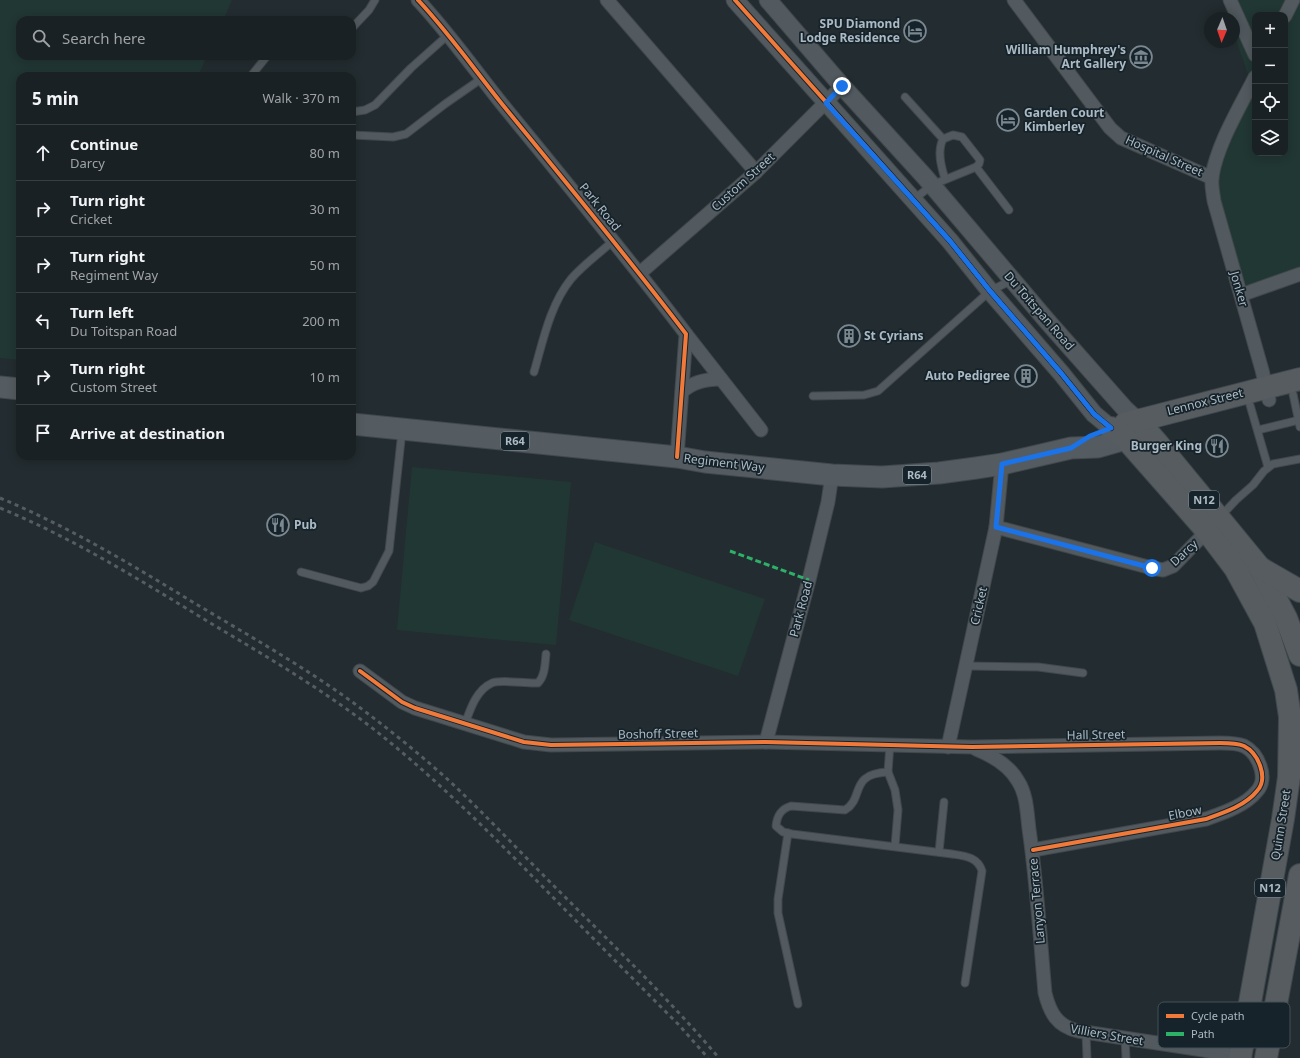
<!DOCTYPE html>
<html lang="en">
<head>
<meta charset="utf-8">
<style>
	:root { --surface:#1a2124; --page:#23292c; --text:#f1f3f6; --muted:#9fa3a6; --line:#383e41 }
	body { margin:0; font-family:"Noto Sans",sans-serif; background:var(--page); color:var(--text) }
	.controls { position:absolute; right:12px; top:12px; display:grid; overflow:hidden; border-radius:8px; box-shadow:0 2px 10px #0003 }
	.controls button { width:36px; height:36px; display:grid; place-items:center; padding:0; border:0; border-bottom:1px solid var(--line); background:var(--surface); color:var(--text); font:20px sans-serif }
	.compass { position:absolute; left:1204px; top:12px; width:36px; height:36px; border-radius:50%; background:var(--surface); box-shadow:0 2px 10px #0003; rotate:182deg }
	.stop { position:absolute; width:12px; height:12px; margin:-9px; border:3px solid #1a73e8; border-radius:50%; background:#fff }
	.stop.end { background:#1a73e8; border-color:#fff; box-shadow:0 1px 4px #0008 }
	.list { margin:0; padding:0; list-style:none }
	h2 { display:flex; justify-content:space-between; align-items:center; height:52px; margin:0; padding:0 16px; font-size:17px }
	h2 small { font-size:13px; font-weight:400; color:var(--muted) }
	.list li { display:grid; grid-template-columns:26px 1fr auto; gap:12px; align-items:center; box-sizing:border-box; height:56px; padding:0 16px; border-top:1px solid var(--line) }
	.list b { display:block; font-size:15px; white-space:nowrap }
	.list p { margin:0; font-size:13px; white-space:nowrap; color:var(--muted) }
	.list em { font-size:13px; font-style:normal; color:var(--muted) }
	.icon { flex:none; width:22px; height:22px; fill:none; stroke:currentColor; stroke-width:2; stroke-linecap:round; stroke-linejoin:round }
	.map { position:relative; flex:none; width:1300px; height:1058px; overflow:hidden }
	.search { position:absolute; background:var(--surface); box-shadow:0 2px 10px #0003; left:16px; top:16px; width:340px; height:44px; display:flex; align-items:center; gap:10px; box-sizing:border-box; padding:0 14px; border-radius:12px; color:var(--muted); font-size:15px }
	.panel { position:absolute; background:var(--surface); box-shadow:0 2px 10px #0003; left:16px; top:72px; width:340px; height:388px; border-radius:12px }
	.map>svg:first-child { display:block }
	.green { fill:#213734; fill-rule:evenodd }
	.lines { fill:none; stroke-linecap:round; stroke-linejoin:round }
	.service-casing { stroke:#41474b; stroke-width:9 }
	.minor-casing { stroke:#41474b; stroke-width:15 }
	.tertiary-casing { stroke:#41474b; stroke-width:19 }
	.primary-casing { stroke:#40484d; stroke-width:23 }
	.trunk-casing { stroke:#3f474c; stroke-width:24 }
	.service { stroke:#525a5f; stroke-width:7 }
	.minor { stroke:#525a5f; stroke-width:13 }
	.tertiary { stroke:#525a5f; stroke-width:17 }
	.primary { stroke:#555c61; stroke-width:21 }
	.trunk { stroke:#565c60; stroke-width:22 }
	.rail { stroke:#565d62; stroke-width:3; stroke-dasharray:4 4; stroke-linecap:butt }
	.quiet { stroke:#2db169; stroke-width:3; stroke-dasharray:6 3; stroke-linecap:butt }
	.cycleway-casing { stroke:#17232a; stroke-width:6 }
	.cycleway { stroke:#f17a3a; stroke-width:4 }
	.route { stroke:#1a73e8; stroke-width:5 }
	.labels { text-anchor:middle; stroke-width:3.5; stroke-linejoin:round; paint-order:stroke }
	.shield { fill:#17232a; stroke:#7f8d96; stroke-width:1 }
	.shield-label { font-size:11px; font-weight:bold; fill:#abbac4 }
	.poi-label { font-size:12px; font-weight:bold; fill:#abbac4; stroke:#17232a; text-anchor:end }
	.street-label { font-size:12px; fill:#abbac4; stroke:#17232a }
	.key { fill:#17232a; stroke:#435058; stroke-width:1 }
	.key-label { font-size:11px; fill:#abbac4 }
</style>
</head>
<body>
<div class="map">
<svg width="1300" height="1058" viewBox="0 0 1300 1058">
	<rect width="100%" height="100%" fill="#232c30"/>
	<!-- green -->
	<g class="green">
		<polygon points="0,0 232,0 223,20 20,20 20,56 207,56 198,76 20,76 20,360 0,358"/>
		<path d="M1223,0h77v275l-65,18 -30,-110 1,-19 9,-22 35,-62 -16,-46v-16h-5zM1255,15h30v138h-30z"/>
		<polygon points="412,467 571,482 556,645 397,630"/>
		<polygon points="595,542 765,599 738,676 569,620"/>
	</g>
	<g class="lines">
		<!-- service casing -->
		<g class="service-casing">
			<g id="service">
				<polyline points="352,28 369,10 375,0"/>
				<polyline points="251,76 267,56"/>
				<polyline points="905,97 943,139 953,135 962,137 980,160 979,164 976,167 932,185 913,200"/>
				<polyline points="352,112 365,110 375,105 411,68 448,35"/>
				<polyline points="352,135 393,137 406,134 445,104 481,79"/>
				<path d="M943,139c-6,12 -2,27 2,40"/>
				<polyline points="976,167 1009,210"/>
				<path d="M534,372c9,-31 16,-67 37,-93 12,-14 29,-26 43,-39"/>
				<polyline points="1293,394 1300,427"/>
				<polyline points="813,396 864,395 878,391 990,291 1012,280"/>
				<polyline points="1250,405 1268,467"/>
				<polyline points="1258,430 1299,420"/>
				<polyline points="1221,516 1236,500 1253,485 1264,471 1273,464 1300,459"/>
				<polyline points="301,572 361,588 368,586 373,582 389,551 402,431"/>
				<polyline points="966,666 1038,667 1083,673"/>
				<path d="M465,724c5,-14 11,-34 27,-41 9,-4 34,1 46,0 7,-7 7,-19 8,-29"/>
				<polyline points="890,744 888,772 895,790 898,810 895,846"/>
				<path d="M888,772c-40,2 -23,26 -43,38l-54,-4c-10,3 -14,9 -15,20l7,6 9,2 160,20c13,2 26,3 30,17l-17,112"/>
				<polyline points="788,833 778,899 778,913 798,1004"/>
				<polyline points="939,852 944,802"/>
				<polyline points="1086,1033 1087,1058"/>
				<polyline points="1125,1038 1126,1058"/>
			</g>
		</g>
		<!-- minor casing -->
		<g class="minor-casing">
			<g id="minor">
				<path d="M418,0c30,32 56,69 84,104 62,76 124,151 184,230l-9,123"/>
				<polyline points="607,0 756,172"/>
				<polyline points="1014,0 1110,128 1121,138 1128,141 1212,178"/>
				<polyline points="1230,0 1255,55"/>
				<polyline points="1285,16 1293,0"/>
				<path d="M1255,77c-15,30 -38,67 -43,100 -1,8 1,16 2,24l48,169 7,30"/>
				<polyline points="640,273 756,172 842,86"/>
				<polyline points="1241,295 1300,274"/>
				<polyline points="686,334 761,430"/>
				<path d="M682,392c10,-10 25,-13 39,-13"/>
				<polyline points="996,527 1152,568 1163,570 1173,566 1207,531"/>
				<path d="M360,671l42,31 13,6 109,34 27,3 215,-3 206,5 248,-4c7,0 17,0 24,3 14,7 25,32 13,45 -12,15 -34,22 -51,28l-173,31"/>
				<polyline points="766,742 809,580 828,502 832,475"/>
				<polyline points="948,747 996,527 1002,464"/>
				<path d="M976,749c17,7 33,16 42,32 9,14 9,32 11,48 8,54 11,109 16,164 5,20 12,33 33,38l125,19 42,8"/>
			</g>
		</g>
		<!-- tertiary casing -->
		<g class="tertiary-casing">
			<g id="tertiary">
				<polyline points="735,0 950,241 990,291 1061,373 1094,414 1111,428"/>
				<polyline points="768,0 842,86 925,177 1048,322 1125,409 1137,420"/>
			</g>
		</g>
		<!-- primary casing -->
		<g class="primary-casing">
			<g id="primary">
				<polyline points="0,387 20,389"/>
				<polyline points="352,424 677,457 705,462 832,475 882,477 939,473 976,468 1002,464 1071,448 1098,447 1126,439"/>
			</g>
		</g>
		<!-- trunk casing -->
		<g class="trunk-casing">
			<g id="trunk">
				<polyline points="1137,420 1158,444 1260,568 1286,618 1300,655"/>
				<polyline points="1125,424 1300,379"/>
				<polyline points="1111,428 1126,439 1207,531 1235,568 1265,623 1286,690 1290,717 1289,777 1283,819 1240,1058"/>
				<polyline points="1260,568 1300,591"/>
				<polyline points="1266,1058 1300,875"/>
			</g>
		</g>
		<!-- service -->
		<use href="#service" class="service"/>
		<!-- minor -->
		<use href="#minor" class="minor"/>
		<!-- tertiary -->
		<use href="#tertiary" class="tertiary"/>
		<!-- primary -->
		<use href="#primary" class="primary"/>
		<!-- trunk -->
		<use href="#trunk" class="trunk"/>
		<!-- rail -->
		<g class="rail">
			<path d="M0,498c67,28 129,65 191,103 55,33 112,65 164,103 31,23 61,47 90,73 38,35 74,74 111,111 55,55 112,110 163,170"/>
			<path d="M0,508c75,31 143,74 212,116 62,37 125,74 180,120 51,42 98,89 144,136 48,49 95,97 143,145l29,33"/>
		</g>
		<!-- quiet -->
		<polyline class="quiet" points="730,551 809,580"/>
		<!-- cycleway casing -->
		<g class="cycleway-casing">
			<g id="cycleway">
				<path d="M418,0c30,32 56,69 84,104 62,76 124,151 184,230l-9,123"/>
				<polyline points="735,0 950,241 990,291 1061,373 1094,414 1111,428"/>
				<path d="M360,671l42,31 13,6 109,34 27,3 215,-3 206,5 248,-4c7,0 17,0 24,3 14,7 25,32 13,45 -12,15 -34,22 -51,28l-173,31"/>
			</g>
		</g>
		<!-- cycleway -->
		<use href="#cycleway" class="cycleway"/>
	</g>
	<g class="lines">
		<!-- route -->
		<polyline class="route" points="842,86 826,103 950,241 990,291 1061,373 1094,414 1111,428 1090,436 1071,448 1002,464 996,527 1152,568"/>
	</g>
	<!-- icons -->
	<defs>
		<g id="hotel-ring" transform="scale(1.15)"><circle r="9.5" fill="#17232a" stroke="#7b8890" stroke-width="1.5"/><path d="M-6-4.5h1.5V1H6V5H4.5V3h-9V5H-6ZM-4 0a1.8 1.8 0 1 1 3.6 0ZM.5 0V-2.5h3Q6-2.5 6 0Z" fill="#7b8890"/></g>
		<g id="museum-ring" transform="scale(1.15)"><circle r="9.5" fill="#17232a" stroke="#7b8890" stroke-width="1.5"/><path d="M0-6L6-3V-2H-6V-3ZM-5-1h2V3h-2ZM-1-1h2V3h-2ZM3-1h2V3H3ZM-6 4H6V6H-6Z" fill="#7b8890"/></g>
		<g id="building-ring" transform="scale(1.15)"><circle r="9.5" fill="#17232a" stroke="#7b8890" stroke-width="1.5"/><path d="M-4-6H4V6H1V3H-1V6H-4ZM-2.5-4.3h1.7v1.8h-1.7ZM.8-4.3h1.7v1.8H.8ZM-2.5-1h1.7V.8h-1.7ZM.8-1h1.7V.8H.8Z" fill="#7b8890"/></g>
		<g id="restaurant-ring" transform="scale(1.15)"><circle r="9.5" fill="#17232a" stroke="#7b8890" stroke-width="1.5"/><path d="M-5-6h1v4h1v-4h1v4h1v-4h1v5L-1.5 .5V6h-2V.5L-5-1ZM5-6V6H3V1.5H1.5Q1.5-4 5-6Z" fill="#7b8890"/></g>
	</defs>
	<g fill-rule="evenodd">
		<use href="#hotel-ring" x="915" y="31"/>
		<use href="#museum-ring" x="1141" y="57"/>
		<use href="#hotel-ring" x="1008" y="120"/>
		<use href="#building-ring" x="849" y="336"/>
		<use href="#building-ring" x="1026" y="376"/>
		<use href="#restaurant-ring" x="1217" y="446"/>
		<use href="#restaurant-ring" x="278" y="525"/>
	</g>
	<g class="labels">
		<!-- shield labels -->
		<g class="shield">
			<rect x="501" y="432" width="28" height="18" rx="3"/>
			<rect x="903" y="466" width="28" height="18" rx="3"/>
			<rect x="1189" y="491" width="30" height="18" rx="3"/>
			<rect x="1255" y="879" width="30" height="18" rx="3"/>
		</g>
		<g class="shield-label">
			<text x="515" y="445">R64</text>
			<text x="917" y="479">R64</text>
			<text x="1204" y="504">N12</text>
			<text x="1270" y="892">N12</text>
		</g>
		<!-- poi labels -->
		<g class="poi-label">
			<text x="900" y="28">SPU Diamond<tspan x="900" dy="14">Lodge Residence</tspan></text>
			<text x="1126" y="54">William Humphrey's<tspan x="1126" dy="14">Art Gallery</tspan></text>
			<text x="1024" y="117" text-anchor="start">Garden Court<tspan x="1024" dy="14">Kimberley</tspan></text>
			<text x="864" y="340" text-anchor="start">St Cyrians</text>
			<text x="1010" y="380">Auto Pedigree</text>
			<text x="1202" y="450">Burger King</text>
			<text x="294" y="529" text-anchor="start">Pub</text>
		</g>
		<!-- street labels -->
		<g class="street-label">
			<text transform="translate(1164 156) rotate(24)" y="4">Hospital Street</text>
			<text transform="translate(743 182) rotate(-42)" y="4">Custom Street</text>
			<text transform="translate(600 207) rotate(51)" y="4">Park Road</text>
			<text transform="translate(1239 289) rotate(74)" y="4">Jonker</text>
			<text transform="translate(1039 311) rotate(49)" y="4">Du Toitspan Road</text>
			<text transform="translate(1205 402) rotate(-14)" y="4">Lennox Street</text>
			<text transform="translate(724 463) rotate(7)" y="4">Regiment Way</text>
			<text transform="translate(1184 553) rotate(-43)" y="4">Darcy</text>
			<text transform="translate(979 606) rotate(-77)" y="4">Cricket</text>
			<text transform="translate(801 609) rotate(-75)" y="4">Park Road</text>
			<text transform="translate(658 734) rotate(-1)" y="4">Boshoff Street</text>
			<text transform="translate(1096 735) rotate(-1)" y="4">Hall Street</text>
			<text transform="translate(1185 813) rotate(-11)" y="4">Elbow</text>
			<text transform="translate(1281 825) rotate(-81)" y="4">Quinn Street</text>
			<text transform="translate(1037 901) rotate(-95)" y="4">Lanyon Terrace</text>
			<text transform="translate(1107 1035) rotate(10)" y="4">Villiers Street</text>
		</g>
	</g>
	<!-- legend -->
	<rect x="1158" y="1002" width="132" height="46" rx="6" class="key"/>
	<rect x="1166" y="1014" width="18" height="4" fill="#f17a3a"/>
	<rect x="1166" y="1032" width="18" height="4" fill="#2db169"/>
	<g class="key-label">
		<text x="1191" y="1020">Cycle path</text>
		<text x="1191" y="1038">Path</text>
	</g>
</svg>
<div class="controls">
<button>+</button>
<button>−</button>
<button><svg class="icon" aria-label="locate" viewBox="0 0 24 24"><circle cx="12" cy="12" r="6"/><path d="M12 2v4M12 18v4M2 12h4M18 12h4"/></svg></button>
<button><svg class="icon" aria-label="layers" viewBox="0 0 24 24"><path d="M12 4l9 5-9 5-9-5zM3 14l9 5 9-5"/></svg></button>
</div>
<svg class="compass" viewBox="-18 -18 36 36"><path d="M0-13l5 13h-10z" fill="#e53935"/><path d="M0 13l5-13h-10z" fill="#9fa3a6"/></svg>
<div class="stop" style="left:1152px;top:568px"></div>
<div class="stop end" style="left:842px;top:86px"></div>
<div class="search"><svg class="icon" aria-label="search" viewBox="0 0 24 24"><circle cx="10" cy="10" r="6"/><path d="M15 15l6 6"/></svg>Search here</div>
<section class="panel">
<h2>5 min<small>Walk · 370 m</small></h2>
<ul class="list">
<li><svg class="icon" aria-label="ahead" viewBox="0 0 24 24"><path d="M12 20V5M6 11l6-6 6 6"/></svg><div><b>Continue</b><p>Darcy</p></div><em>80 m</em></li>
<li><svg class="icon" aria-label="right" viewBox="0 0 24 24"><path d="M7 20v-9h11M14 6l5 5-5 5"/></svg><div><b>Turn right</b><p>Cricket</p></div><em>30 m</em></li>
<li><svg class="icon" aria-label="right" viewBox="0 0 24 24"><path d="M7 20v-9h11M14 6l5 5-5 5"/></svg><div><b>Turn right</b><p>Regiment Way</p></div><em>50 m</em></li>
<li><svg class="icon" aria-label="left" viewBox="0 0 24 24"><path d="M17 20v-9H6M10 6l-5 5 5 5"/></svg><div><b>Turn left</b><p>Du Toitspan Road</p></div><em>200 m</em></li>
<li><svg class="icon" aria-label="right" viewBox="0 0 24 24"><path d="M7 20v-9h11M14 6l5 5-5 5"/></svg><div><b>Turn right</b><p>Custom Street</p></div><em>10 m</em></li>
<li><svg class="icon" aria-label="arrive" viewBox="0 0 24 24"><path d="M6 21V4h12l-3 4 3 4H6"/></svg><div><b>Arrive at destination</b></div></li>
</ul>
</section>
</div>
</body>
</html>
